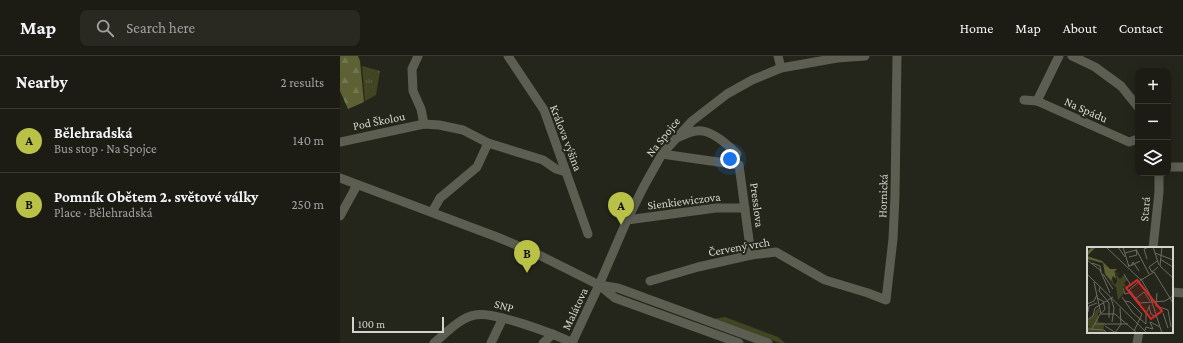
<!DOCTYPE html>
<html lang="en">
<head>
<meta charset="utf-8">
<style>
	:root { --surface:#1c1c14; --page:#292922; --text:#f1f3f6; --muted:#a0a1a0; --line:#3a3a34; --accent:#b9c146 }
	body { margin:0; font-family:"Crimson Pro",serif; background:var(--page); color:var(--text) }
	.controls { position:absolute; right:12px; top:12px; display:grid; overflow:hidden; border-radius:8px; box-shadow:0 2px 10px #0003 }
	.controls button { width:36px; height:36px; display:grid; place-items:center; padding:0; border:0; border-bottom:1px solid var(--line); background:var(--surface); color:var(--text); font:20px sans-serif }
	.scale { position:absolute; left:12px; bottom:10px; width:92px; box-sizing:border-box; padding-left:4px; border:2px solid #d3d4cc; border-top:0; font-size:11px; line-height:14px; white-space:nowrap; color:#d3d4cc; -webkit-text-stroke:3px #25261b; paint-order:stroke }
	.you { position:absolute; left:390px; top:103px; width:14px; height:14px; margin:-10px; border:3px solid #fff; border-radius:50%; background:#1a73e8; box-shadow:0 0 0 6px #1a73e833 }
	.badge { display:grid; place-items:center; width:26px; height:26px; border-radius:50%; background:var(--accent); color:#111; font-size:13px; font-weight:700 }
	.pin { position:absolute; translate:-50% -33px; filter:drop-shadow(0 1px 2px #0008) }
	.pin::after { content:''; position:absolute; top:21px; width:14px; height:12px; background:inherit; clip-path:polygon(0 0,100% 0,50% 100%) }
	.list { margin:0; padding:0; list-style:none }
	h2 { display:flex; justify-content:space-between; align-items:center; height:52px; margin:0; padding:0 16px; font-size:17px }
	h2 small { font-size:13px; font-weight:400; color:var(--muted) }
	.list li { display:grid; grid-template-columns:26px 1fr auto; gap:12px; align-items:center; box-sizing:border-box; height:64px; padding:0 16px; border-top:1px solid var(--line) }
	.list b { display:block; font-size:15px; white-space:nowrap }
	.list p { margin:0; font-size:13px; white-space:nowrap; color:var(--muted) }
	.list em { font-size:13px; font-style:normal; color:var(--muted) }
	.icon { flex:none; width:22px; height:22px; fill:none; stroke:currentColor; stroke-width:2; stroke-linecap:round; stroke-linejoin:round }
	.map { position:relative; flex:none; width:843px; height:287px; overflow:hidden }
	header { display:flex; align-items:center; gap:24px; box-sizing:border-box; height:56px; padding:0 20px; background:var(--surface); border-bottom:1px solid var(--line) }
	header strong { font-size:19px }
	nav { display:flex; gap:22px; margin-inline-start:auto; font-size:14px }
	.search { width:280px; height:36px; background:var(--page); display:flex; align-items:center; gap:10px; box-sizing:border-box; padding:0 14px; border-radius:8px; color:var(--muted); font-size:15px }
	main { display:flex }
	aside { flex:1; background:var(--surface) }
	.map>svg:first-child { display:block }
	.green { fill:#424522 }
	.forest { fill:url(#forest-firs) }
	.park { fill:url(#park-tufts) }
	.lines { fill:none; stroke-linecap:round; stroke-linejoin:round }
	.minor { stroke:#5d5e52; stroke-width:9 }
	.labels { text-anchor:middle; stroke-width:4; stroke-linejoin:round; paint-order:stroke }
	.street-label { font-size:12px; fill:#d3d4cc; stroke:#25261b }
	.inset-road { fill:none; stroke:#6b6c62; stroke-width:1 }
	.view { fill:#d62828; fill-opacity:0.15; stroke:#d62828; stroke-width:2 }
	.inset-edge { fill:none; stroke:#d3d4cc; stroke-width:2 }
</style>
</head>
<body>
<header>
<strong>Map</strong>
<div class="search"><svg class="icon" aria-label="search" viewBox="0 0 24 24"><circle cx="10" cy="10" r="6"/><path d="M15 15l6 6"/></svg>Search here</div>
<nav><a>Home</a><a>Map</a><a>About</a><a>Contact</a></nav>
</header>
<main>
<aside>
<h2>Nearby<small>2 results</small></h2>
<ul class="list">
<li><span class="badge">A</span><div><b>Bělehradská</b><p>Bus stop · Na Spojce</p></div><em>140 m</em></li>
<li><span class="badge">B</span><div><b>Pomník Obětem 2. světové války</b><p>Place · Bělehradská</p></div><em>250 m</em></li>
</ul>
</aside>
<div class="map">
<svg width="843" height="287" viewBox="0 0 843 287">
	<defs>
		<pattern id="forest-firs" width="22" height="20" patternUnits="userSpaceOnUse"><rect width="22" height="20" fill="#5d6133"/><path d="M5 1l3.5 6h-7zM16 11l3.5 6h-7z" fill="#73774f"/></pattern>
		<pattern id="park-tufts" width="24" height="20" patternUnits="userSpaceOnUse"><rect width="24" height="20" fill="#424522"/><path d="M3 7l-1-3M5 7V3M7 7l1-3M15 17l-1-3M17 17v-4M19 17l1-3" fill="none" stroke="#5c5f41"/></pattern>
	</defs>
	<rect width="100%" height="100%" fill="#25261b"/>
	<!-- green -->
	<polygon class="green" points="385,261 438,281 445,287 440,287 374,263"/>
	<!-- forest -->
	<polygon class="forest" points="0,0 18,0 20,5 24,46 8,53 0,35"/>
	<!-- park -->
	<polygon class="park" points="22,10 40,15 36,39 25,45"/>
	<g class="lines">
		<!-- minor -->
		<g class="minor">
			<polyline points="78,0 72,13 73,35 81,53 84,68"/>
			<polyline points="168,0 204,54 248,178"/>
			<polyline points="438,0 441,12"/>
			<polyline points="732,0 755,11 781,30 798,51"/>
			<polyline points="684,44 697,45 789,86 798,83"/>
			<polyline points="697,45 719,0"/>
			<path d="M339,81c5,-2 12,-6 18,-6 14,-2 31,14 40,23"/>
			<polyline points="0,86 84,68 99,69 123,74 148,87 203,104 216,113 226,116"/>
			<polyline points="322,98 399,109 411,199"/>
			<polyline points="828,111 843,111"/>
			<polyline points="0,122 157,181 195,197 259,229 275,242 399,287"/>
			<polyline points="92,156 100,142 137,111 148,87"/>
			<polyline points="0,160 17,129"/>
			<polyline points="287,164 376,152 405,152"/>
			<polyline points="813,192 819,136 819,117"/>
			<polyline points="310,225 358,211 411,199 436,196 485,224 528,237 546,244 553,183 555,140 557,0"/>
			<polyline points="259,229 278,232 428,287"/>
			<polyline points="832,236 843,237"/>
			<path d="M94,287c11,-9 27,-26 41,-28 19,-4 79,19 98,28"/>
			<polyline points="151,287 163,262"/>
			<polyline points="203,287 213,278"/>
			<polyline points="232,287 259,229 287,164 304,130 322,98 352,65 387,38 412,24 441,12 497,2 525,0"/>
			<polyline points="797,287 799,276"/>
		</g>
	</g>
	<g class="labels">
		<!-- street labels -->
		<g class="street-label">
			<text transform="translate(746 54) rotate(24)" y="4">Na Spádu</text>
			<text transform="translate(39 65) rotate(-11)" y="4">Pod Školou</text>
			<text transform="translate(323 81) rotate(-51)" y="4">Na Spojce</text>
			<text transform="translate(226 82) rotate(69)" y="4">Králova výšina</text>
			<text transform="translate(543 140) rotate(-88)" y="4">Hornická</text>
			<text transform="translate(344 145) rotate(-7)" y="4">Sienkiewiczova</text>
			<text transform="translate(417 149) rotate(83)" y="4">Presslova</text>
			<text transform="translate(805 153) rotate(-85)" y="4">Stará</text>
			<text transform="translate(399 191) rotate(-10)" y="4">Červený vrch</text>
			<text transform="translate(164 250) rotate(15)" y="4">SNP</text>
			<text transform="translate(235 253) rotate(-65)" y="4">Malátova</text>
		</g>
	</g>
	<!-- overview -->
	<g transform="translate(747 191)">
		<rect width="86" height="86" fill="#25261b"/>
		<path d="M29,27l4,5 4,-4 3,5 -3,3 2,3 -4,2 2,5 -6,7 -2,-13 -2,-1 -3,-4 1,-4 2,7 3,-3zM11,60l2,6h-2v9l7,1 -2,7 4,3h-20v-6l4,-1h-3l-1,-6 6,-4z" fill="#424522"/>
		<path d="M5,0h4l-9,9 15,5 8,8h7l-3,3 7,3 -6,-2 1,6 -3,-3 -2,5 -6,-7 -2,-11 -16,-4v-5l1,-3z" fill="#5d6133"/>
		<path class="inset-road" d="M19,0l35,33 13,-8M31,0l7,10M36,0l6,20M66,0l6,18M60,1l-3,1 3,10M49,2l13,25M38,6l11,-3 1,5 -8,2M68,6l18,7M73,12l13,8M0,13l13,10 10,23M70,14l-8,6 3,5 6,-5M5,16l8,3 1,6M41,17l2,2 10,-5M44,19l2,-4 6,9M73,19l2,-19M73,19l13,12M67,25l19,31M0,27l60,59M16,27l10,15M37,27l7,12M54,32l8,14 13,40M55,32l-13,11 11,13 25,-2 8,-5M7,35l7,32M13,40l-1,4 10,12v15M36,41l2,6 7,-2M70,46l-1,13 12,4 3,17M35,50l11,16 13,11M10,51l6,3 2,8 -4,5M24,51l3,10 -2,14M47,53l10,-8 6,9M38,54l5,1 12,12 -8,17M0,57l7,-3 3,-6M62,60l2,7 5,3M1,65l1,-6 8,-3M76,66l5,15M13,67h15l22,19M0,73l6,-4 2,-8 18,-11M8,77h33M59,77v-11l4,-8M18,79l11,7M0,82l17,1 3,3M5,82l8,-15M58,83l1,-3 7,2 -3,-7 10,5M28,86l6,-9 -1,-16"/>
		<path class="view" d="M50,33l25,31 -11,8 -25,-31z"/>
		<rect width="86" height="86" class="inset-edge"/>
	</g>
</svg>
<div class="controls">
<button>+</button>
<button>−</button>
<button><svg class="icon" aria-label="layers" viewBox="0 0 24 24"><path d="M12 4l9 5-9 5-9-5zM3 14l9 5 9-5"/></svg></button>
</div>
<div class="scale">100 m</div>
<div class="you"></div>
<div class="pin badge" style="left:281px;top:169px">A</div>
<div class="pin badge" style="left:187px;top:217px">B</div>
</div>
</main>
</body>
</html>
